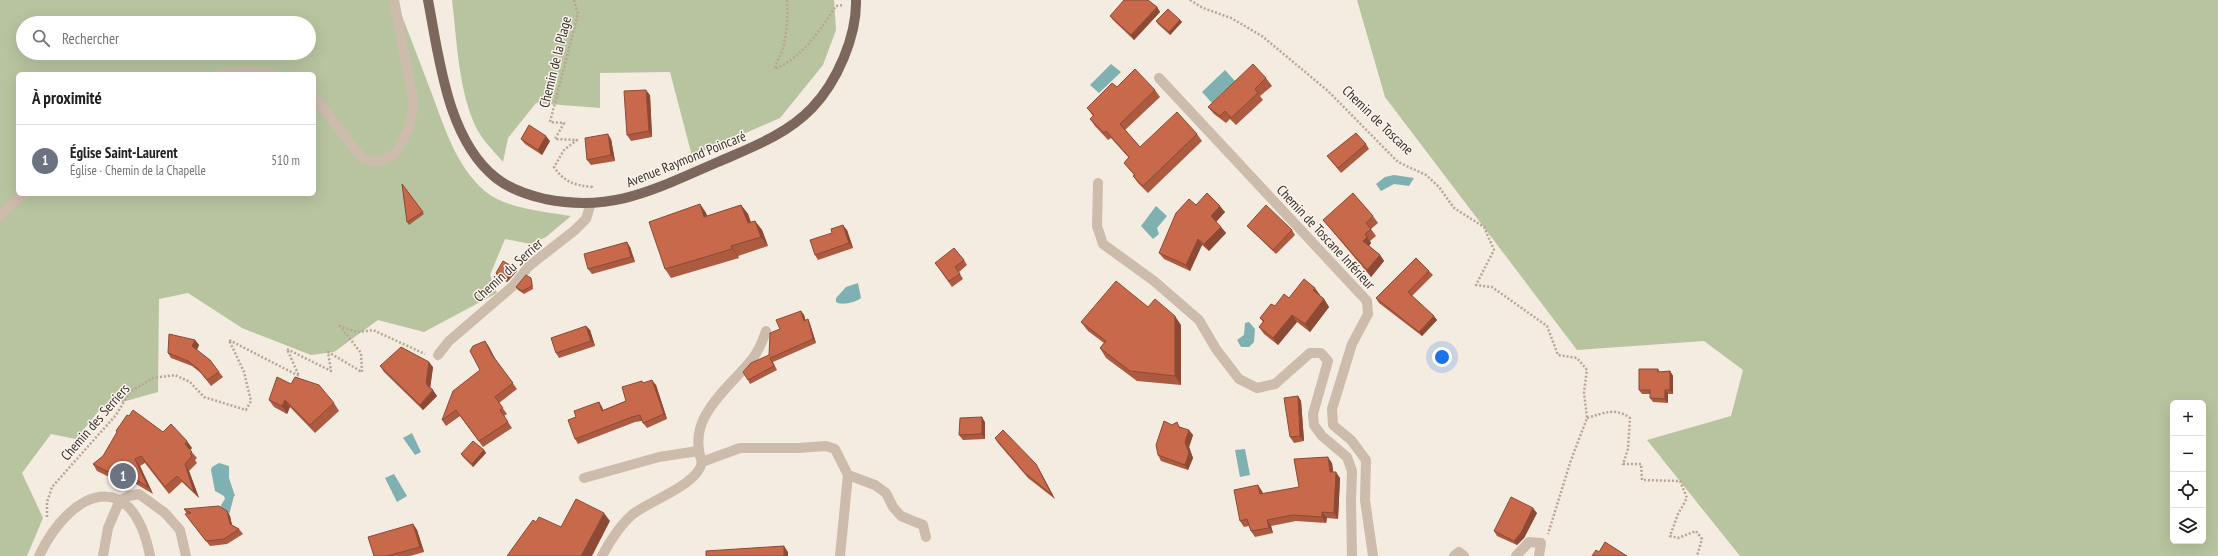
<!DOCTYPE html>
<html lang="fr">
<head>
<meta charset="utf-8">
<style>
	:root { --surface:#fff; --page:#f2f2f2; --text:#202124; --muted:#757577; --line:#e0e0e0; --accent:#db2777 }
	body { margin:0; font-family:"PT Sans Narrow",sans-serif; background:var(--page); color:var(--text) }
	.controls { position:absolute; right:12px; bottom:12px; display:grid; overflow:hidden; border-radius:6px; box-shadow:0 4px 16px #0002 }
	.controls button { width:36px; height:36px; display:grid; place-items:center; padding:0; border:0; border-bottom:1px solid var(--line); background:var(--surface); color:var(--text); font:20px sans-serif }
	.you { position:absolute; left:1442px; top:357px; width:14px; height:14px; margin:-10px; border:3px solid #fff; border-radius:50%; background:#1a73e8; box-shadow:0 0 0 6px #1a73e833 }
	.badge { display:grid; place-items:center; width:26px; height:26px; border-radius:50%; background:var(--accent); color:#fff; font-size:13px; font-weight:700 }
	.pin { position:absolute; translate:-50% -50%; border:2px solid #fff; box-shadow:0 1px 4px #0006 }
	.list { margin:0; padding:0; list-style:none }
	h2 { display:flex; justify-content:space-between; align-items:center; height:52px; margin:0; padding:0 16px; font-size:17px }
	h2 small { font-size:13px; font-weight:400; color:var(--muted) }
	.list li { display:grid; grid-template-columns:26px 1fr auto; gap:12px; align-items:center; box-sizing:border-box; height:72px; padding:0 16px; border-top:1px solid var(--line) }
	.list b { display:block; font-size:15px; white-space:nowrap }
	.list p { margin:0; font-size:13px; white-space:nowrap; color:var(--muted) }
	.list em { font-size:13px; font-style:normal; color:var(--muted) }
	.icon { flex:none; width:22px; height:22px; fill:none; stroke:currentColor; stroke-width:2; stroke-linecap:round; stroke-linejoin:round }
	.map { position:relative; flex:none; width:2218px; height:556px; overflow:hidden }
	.search { position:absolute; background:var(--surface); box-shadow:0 4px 16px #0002; left:16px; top:16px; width:300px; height:44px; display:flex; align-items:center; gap:10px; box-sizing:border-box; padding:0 14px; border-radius:22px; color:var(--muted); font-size:15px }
	.panel { position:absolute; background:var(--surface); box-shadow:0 4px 16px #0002; left:16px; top:72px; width:300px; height:124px; border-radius:6px }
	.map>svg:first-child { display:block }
	.green { fill:#b8c4a0; fill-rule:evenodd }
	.water { fill:#7fb0b2 }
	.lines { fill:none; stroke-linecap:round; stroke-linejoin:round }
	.path { stroke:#b9a596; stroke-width:2.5; stroke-dasharray:2 2; stroke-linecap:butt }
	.minor { stroke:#cdbbac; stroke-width:10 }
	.major { stroke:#7d675c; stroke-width:10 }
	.wall { fill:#ac5a40 }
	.shaded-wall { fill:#8c4a34 }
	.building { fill:#c8694b; stroke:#8c4a34 }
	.labels { text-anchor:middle; stroke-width:3; stroke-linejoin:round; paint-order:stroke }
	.street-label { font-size:14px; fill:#3b302b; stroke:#fbf5ee }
</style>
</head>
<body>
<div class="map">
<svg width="2218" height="556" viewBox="0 0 2218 556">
	<rect width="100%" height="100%" fill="#f4ebe1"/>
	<!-- green -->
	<g class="green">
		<path d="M0,0h396c11,30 23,59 34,89 14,36 25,77 56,103 19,16 60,20 85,24l-25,21 -15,7 -26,-5 -15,36 7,18 -73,39 -46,-12 -44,32 -23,3 -69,-27 -54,-35 -29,6 -1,93 -57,16 -25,31 -25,-5 -29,39 21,45 -16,38h-27zM23,23h286v30h-286zM18,74h296v120h-296z"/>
		<path d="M452,0h382l2,30 -13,35 -43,53 -88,38 -22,-84 -70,1v35l-64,-5 -28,35 -5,24c-10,-12 -23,-24 -29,-39 -16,-38 -17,-82 -22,-123z"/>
		<path d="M1357,0h861v556h-478l-93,-116 84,-24 12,-46 -39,-29 -127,9 -192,-253zM2173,403h30v138h-30z"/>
	</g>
	<!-- water -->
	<g class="water">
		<polygon points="1111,64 1121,72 1099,93 1090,85"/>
		<polygon points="1225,70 1235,81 1212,103 1202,92"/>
		<polygon points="1394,175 1414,178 1409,186 1394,184 1381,191 1376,184 1385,177"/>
		<polygon points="1156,206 1167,216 1157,228 1159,234 1153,239 1141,226"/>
		<path d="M858,283l3,15c-4,4 -20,8 -25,4v-4l10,-11z"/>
		<polygon points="1249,322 1255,329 1254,342 1249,347 1241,347 1237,340 1244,335 1245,323"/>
		<polygon points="412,433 421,452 415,455 403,438"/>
		<polygon points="1245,449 1250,475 1240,477 1235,450"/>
		<polygon points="219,463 229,466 229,478 235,496 234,496 229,515 222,512 221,505 225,499 224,496 215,491 211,470 212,467"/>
		<polygon points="394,474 407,496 397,502 385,478"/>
	</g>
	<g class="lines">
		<!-- path -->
		<g class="path">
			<path d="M574,0l4,14 -28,108 14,1 -9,16 22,1 -13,10 -10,17c10,15 20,18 38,20v2"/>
			<path d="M787,0c1,17 0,32 -4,48 -2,8 -7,13 -8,21 27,-11 46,-40 61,-63l8,-1"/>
			<polyline points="1190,0 1203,8 1231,18 1262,36 1328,91 1398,162 1426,175 1439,187 1454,208 1484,227 1494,250 1476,285 1492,287 1547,326 1558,355 1577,358 1587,370 1584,392 1587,418 1570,463 1548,534"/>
			<path d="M1587,418c17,-5 28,-11 43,0l-2,31 -5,15h18l1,16 38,1 7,17 -9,16 -8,22 8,2 18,-7 6,8 -5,17"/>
			<polyline points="47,517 47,502 52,487 116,415 130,392 153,378 175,375 190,382 204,397 246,410 251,401 244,372 229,340 299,376 287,349 331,371 328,352 362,372 361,353 340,326 357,332 373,330 425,354"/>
		</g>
		<!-- minor -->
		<g class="minor">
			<polyline points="220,74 246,71 273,74"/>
			<polyline points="1159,78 1367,301 1368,314 1352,344 1332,409 1333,425 1351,440 1366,460 1365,500 1373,556"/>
			<polyline points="314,97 362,158 378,162 392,156 397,151 409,127 414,105 394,0"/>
			<polyline points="1098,183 1097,226 1103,244 1154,281 1199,320 1216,349 1239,379 1257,388 1275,384 1310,353 1321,353 1328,361 1313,414 1314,425 1322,436 1347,457 1352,471 1351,501 1352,556"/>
			<polyline points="0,215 23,194"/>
			<polyline points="438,355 449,341 513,286 529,266 575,230 586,219 591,203"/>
			<polyline points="702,462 740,448 798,448 826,446 835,449 848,475 840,556"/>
			<path d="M702,462c-17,-45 27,-73 51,-104 6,-8 10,-18 13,-27"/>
			<polyline points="848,475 875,485 886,493 893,507 901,516 923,525 926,537"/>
			<polyline points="584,478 659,457 698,451"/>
			<path d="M39,556c32,-67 93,-91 111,0"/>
			<polyline points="103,556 108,528 120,500 129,496 139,494 165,513 180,530 186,556"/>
			<path d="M602,556c8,-15 18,-31 31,-42 18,-14 65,-29 69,-52"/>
			<polyline points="1454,556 1459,552 1464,556"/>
			<polyline points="1516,556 1529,542 1541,543 1539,556"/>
		</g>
		<!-- major -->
		<path class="major" d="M428,0c11,57 19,139 68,178 14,11 32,17 49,21 69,14 112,-11 173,-37 34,-15 68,-27 94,-54 25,-26 45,-72 44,-108"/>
	</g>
	<!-- wall -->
	<g class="wall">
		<polygon points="1157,7 1160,12 1134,40 1113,20 1110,16"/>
		<polygon points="1180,20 1182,22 1170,35 1158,24 1156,21"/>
		<polygon points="1266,78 1272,86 1260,96 1263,100 1236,125 1230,119 1226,123 1214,114 1208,107"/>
		<polygon points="1117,87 1155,90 1160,97 1125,130 1140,147 1197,134 1202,141 1148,193 1138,183 1133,176 1134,175 1124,163 1129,158 1111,138 1108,140 1095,126 1090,119 1093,116 1087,108"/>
		<polygon points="650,95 652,137 631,141 627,135"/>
		<polygon points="521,139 550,141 542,155 525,144"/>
		<polygon points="611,139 615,161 591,165 587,160"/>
		<polygon points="1366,144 1369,149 1341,173 1327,156"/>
		<polygon points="402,184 424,214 409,225 407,222"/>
		<polygon points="700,204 706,213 707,216 741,205 748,214 751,222 755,221 762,230 768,246 738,256 739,258 671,278 665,269"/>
		<polygon points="1196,205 1225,212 1216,222 1221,227 1226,233 1209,251 1202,245 1190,271 1164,259 1159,253"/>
		<polygon points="1373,216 1378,223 1371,229 1376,236 1370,241 1371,243 1369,246 1380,255 1384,261 1371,277 1328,226 1323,220"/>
		<polygon points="1247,226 1292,230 1295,235 1276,254 1251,230"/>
		<polygon points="847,230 853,248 818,260 815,255"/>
		<polygon points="630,247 635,262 592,274 588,269"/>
		<polygon points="964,260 967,265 959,272 963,279 952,287 935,263"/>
		<polygon points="515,268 517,271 507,282 497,276 496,273"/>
		<polygon points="1429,271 1433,275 1412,296 1437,320 1422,336 1379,303 1376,298"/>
		<polygon points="532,280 533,289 524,294 518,290 516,287"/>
		<polygon points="1320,295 1320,296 1324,299 1329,307 1310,332 1297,322 1278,345 1264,334 1259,327 1263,322 1260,318 1275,306 1289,298"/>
		<polygon points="1148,307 1181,325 1181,385 1137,381 1106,358 1100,348 1104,343 1088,331 1081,322"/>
		<polygon points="801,311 804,315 805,320 808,319 810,324 816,343 773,362 777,370 750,384 748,380 769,355 780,329"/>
		<polygon points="586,326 590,330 595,346 559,358 556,353"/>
		<polygon points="195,340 199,345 197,350 219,372 223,377 211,386 201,373 192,366 171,358 168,353"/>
		<polygon points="485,341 489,347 496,360 517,389 499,403 507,414 504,416 512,428 483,447 460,416 446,426 442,420 480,370"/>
		<polygon points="380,366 433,367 430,388 437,396 423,410 384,372"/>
		<polygon points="1658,369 1660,372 1670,371 1673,376 1673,394 1668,394 1668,403 1653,402 1650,398 1650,394 1642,394 1639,390"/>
		<polygon points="643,383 656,385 667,419 647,428 643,423 642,421 635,422 578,444 575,439 576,417 599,402 602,407 603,410 626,401"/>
		<polygon points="1298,396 1301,401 1304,441 1294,443 1290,437"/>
		<polygon points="269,400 334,403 339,411 315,433 290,407 287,414 274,407"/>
		<polygon points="129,416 163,432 192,448 190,450 197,458 195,460 197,463 189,471 199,498 182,482 169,494 145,463 140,466 153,494 131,481 128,486 97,471 93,464 103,456 117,433 116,431"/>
		<polygon points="985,422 985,439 963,440 959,435"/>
		<polygon points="1172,425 1181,427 1193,435 1189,447 1193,458 1188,470 1161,461 1158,455"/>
		<polygon points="995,438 1039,469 1055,499 1028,478 998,443"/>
		<polygon points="484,450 486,453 473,467 463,457 461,454"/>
		<polygon points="1332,463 1333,472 1340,478 1338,519 1327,518 1326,523 1296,521 1271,526 1273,533 1255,537 1251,531 1249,526 1244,527 1240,521 1262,491 1263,494 1299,487"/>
		<polygon points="184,509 227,511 230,516 232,526 239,529 243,534 227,544 210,546 189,519 187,514"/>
		<polygon points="1537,513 1524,538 1517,545 1497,536 1494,531"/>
		<polygon points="413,524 417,530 424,552 410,556 374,556"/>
	</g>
	<!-- shaded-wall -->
	<g class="shaded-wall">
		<polygon points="1157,7 1160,12 1134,40 1131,35"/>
		<polygon points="1180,20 1182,22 1170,35 1169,32"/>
		<polygon points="646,90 650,95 652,137 649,131"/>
		<polygon points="608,134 611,139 615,161 611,155"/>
		<polygon points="546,136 550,141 542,155 538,150"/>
		<polygon points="700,204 706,213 711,226 704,217"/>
		<polygon points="741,205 748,214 754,233 748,223"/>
		<polygon points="1220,206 1225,212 1215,223 1211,216"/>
		<polygon points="755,221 762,230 768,246 761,237"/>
		<polygon points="843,225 847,230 853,248 849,243"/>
		<polygon points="1221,227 1226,233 1209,251 1204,244"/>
		<polygon points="1367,237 1371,243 1368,247 1363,241"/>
		<polygon points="1198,239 1202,245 1190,271 1186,265"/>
		<polygon points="627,242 630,247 635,262 631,257"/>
		<polygon points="731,246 738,256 739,258 732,249"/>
		<polygon points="1380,255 1384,261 1371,277 1367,270"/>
		<polygon points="515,268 517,271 507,282 505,280"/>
		<polygon points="1315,288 1320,295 1318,298 1313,290"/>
		<polygon points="1324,299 1329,307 1310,332 1305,324"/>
		<polygon points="801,311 804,315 807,325 804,321"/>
		<polygon points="1292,315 1297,322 1278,345 1273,338"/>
		<polygon points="1175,316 1181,325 1181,385 1175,376"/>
		<polygon points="1434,316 1437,320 1422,336 1419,332"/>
		<polygon points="808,319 810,324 816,343 813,339"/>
		<polygon points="586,326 590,330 595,346 591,341"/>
		<polygon points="195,340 199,345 196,351 192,346"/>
		<polygon points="485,341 489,347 496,361 492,355"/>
		<polygon points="429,362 433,367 430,389 426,384"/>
		<polygon points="1670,371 1673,376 1673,394 1670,390"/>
		<polygon points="652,380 656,385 667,419 664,414"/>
		<polygon points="433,390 437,396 423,410 420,405"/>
		<polygon points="1665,390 1668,394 1668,403 1665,399"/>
		<polygon points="1298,396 1301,401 1304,441 1300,436"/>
		<polygon points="285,400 290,407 287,414 282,406"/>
		<polygon points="599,402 602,407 605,416 602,411"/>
		<polygon points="982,417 985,422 985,439 982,434"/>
		<polygon points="1189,430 1193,435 1189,447 1193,458 1188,470 1185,465 1185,442"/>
		<polygon points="187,441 192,448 189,451 185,444"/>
		<polygon points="484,450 486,453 473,467 472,464"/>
		<polygon points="1328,457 1332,463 1334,478 1330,472"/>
		<polygon points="135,459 140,466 153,494 148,487"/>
		<polygon points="185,464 189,471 199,498 194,492"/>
		<polygon points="1036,464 1039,469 1055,499 1052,495"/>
		<polygon points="1336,472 1340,478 1338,519 1334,513"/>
		<polygon points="127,474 131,481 128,486 124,480"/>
		<polygon points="1258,485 1262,491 1264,500 1260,494"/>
		<polygon points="1533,508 1537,513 1524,538 1517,545 1514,541"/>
		<polygon points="227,511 230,516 233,529 230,524"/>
		<polygon points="1322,512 1327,518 1326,523 1322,517"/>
		<polygon points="604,513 610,521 592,556 581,556"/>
		<polygon points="1267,520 1271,526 1273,533 1269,528"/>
		<polygon points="413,524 417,530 424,552 420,547"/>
		<polygon points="784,546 788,552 788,556 784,556"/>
	</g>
	<!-- building -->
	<g class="building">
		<polygon points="1124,0 1148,0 1157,7 1131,35 1110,16"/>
		<polygon points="1168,9 1180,20 1169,32 1156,21"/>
		<polygon points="1253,64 1266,78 1255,89 1258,93 1231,118 1225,111 1220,116 1208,107"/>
		<polygon points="1135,69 1155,90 1120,124 1140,147 1177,112 1197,134 1143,186 1133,176 1135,175 1124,163 1129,157 1106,131 1104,133 1090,119 1094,115 1087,108 1112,83 1117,87"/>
		<polygon points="646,90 649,131 627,135 624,91"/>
		<polygon points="529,125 546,136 538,150 521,139"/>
		<polygon points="1356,133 1366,144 1338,168 1327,156"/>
		<polygon points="608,134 611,155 587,160 585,138"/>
		<polygon points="402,184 423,212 407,222"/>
		<polygon points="1207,193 1220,206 1211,216 1221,227 1204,244 1198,239 1186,265 1159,253 1176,213 1189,199 1196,205"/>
		<polygon points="1353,193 1373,216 1366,223 1371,229 1365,234 1367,237 1363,241 1380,255 1367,270 1323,220"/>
		<polygon points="700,204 704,217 741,205 748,223 755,221 761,237 731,246 732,249 665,269 649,222"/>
		<polygon points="1266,205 1292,230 1273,250 1247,226"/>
		<polygon points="843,225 849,243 815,255 810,240 832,233 831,229"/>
		<polygon points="627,242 631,257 588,269 584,254"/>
		<polygon points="954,248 964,260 955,267 960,274 949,281 935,263"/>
		<polygon points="1416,258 1429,271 1408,292 1434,316 1419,332 1376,298"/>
		<polygon points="503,261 515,268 505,280 496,273"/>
		<polygon points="526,275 531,278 532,286 522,291 516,287"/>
		<polygon points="1304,279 1315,288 1313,290 1324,299 1305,324 1292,315 1273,338 1259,327 1264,321 1260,318 1271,304 1275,306 1284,294 1289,298"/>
		<polygon points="1116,281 1148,307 1155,299 1175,316 1175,376 1130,371 1100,348 1106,341 1081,322"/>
		<polygon points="801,311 804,321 808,319 813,339 770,358 774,366 748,380 743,372 751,363 769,355 770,333 780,329 776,320"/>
		<polygon points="586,326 591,341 556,353 551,338"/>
		<polygon points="169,334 195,340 192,346 210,360 219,372 207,380 197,368 188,361 168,353"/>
		<polygon points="485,341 492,355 513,383 495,397 503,408 500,410 508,422 479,441 456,410 442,420 453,391 480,370 470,351 473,346"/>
		<polygon points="401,347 429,362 426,384 433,390 420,405 380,366"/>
		<polygon points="1639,369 1658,369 1658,372 1670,371 1670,390 1665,390 1665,399 1650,398 1650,390 1639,390"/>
		<polygon points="277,377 291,384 295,377 319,385 334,403 310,425 285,400 282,406 269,400"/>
		<polygon points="652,380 664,414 643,423 640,415 632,417 575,439 568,420 576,417 574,411 599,402 602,411 626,401 622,387 642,381 643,383"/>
		<polygon points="1298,396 1300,436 1290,437 1284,398"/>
		<polygon points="133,410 163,432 171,424 187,441 185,444 192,452 190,454 192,456 185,464 194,492 177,476 165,487 141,456 135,459 148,487 127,474 124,480 93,464 103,456 117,432 116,431 127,415 129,416"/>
		<polygon points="982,417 982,434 959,435 960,418"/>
		<polygon points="1164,421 1172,425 1177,422 1179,427 1189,430 1185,442 1189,453 1185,465 1158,455 1156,445"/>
		<polygon points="1003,430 1036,464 1052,495 1025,473 995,438"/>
		<polygon points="473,441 484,450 472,464 461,454"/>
		<polygon points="1328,457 1330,472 1336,472 1334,513 1322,512 1322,517 1292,515 1267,520 1269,528 1251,531 1247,519 1240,521 1234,490 1258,485 1260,494 1299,487 1294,459"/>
		<polygon points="1511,497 1533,508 1521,533 1514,541 1494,531"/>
		<polygon points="576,499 604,513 581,556 507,556 533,520 536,522 539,517 561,527"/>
		<polygon points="219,506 227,511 230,524 239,529 224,539 206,541 185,514 191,513 184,509"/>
		<polygon points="413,524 420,547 387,556 374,556 368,537"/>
		<polygon points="1605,542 1627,556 1592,556 1596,550 1599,552"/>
		<polygon points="784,546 784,556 706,556 706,551"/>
	</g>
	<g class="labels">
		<!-- street labels -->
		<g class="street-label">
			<text transform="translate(555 62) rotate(-76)" y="5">Chemin de la Plage</text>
			<text transform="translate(1378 120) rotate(44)" y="5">Chemin de Toscane</text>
			<text transform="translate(686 159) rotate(-22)" y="5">Avenue Raymond Poincaré</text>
			<text transform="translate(1326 237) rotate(47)" y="5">Chemin de Toscane Inférieur</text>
			<text transform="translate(508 270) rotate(-42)" y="5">Chemin du Serrier</text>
			<text transform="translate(95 422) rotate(-49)" y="5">Chemin des Serriers</text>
		</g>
	</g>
</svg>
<div class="controls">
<button>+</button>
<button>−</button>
<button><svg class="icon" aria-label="locate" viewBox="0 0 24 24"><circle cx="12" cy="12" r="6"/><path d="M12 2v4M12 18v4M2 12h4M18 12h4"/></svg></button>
<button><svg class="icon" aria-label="layers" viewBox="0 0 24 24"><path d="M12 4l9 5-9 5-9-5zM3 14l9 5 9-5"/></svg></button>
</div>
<div class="you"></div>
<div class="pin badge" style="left:123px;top:476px;background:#6b7280">1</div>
<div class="search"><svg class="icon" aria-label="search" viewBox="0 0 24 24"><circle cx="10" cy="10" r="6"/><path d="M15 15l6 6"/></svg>Rechercher</div>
<section class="panel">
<h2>À proximité<small></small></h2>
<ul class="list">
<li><span class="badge" style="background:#6b7280">1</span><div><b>Église Saint-Laurent</b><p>Église · Chemin de la Chapelle</p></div><em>510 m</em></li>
</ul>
</section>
</div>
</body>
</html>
